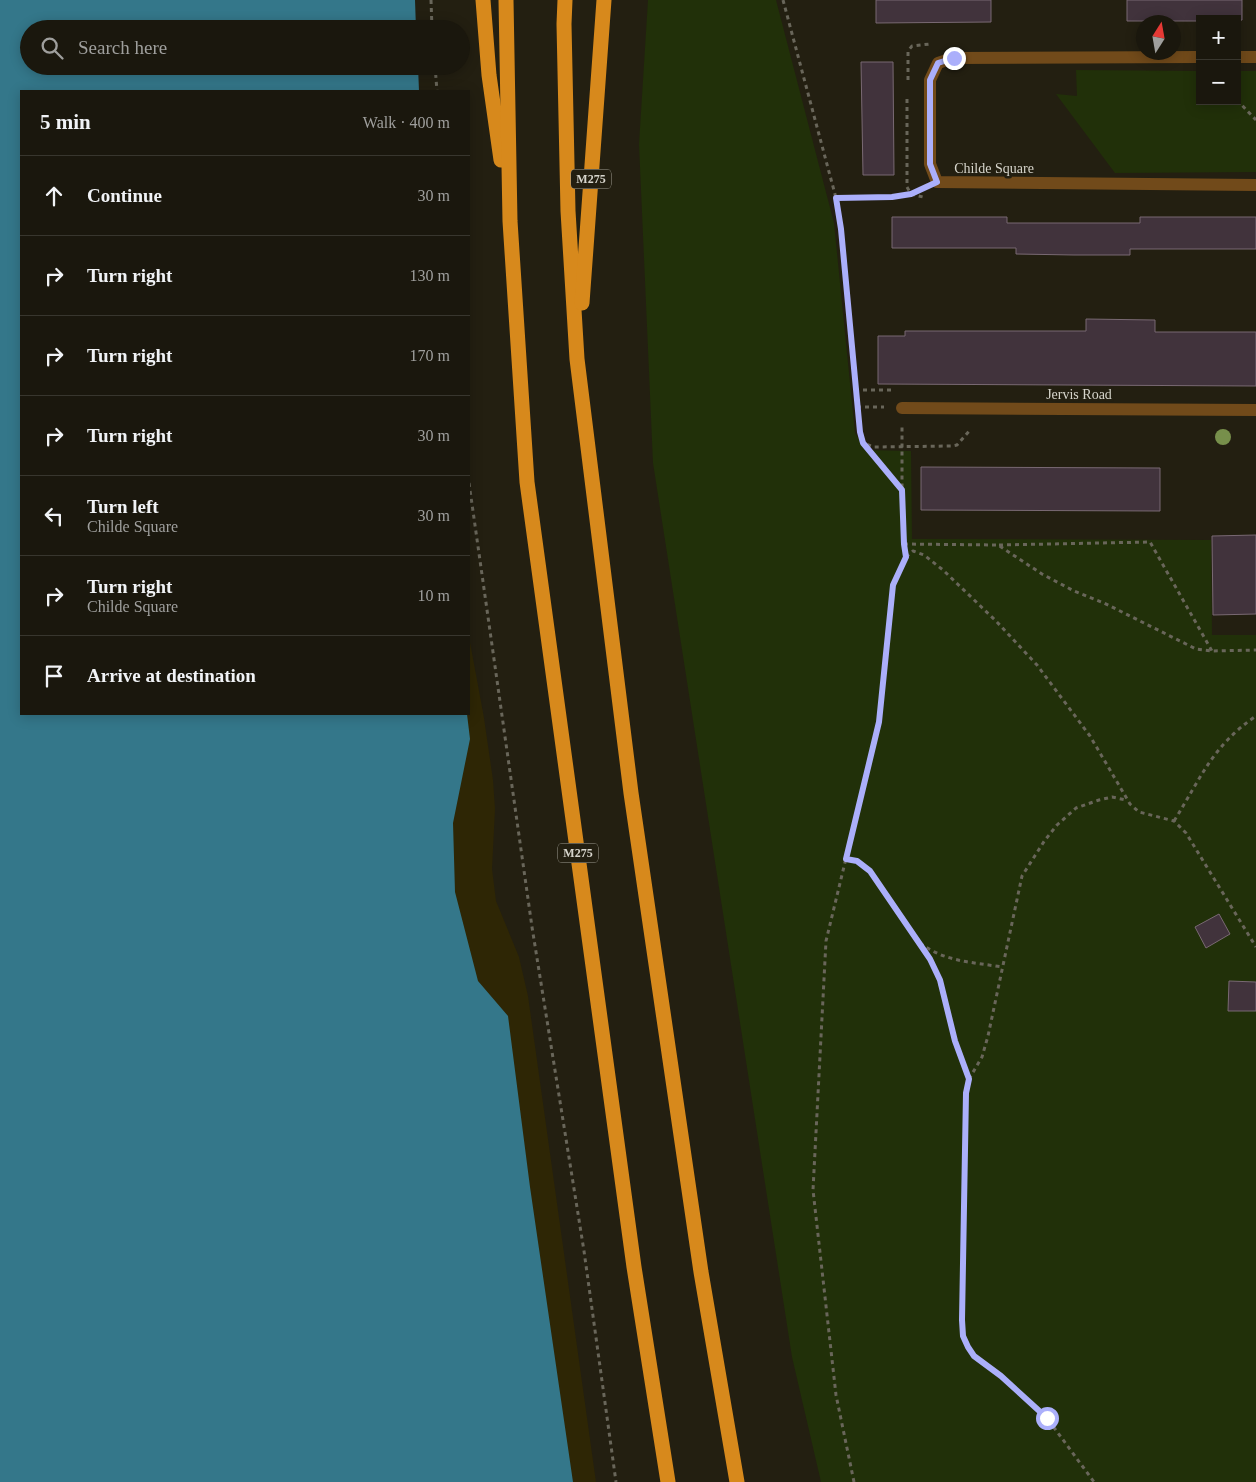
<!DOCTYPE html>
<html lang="en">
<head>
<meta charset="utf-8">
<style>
	:root { --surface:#1a170d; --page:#232016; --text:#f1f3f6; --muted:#9f9f9d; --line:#38362e }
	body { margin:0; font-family:Georgia,serif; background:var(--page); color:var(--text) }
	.controls { position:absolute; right:15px; top:15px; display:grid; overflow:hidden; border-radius:0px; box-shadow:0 2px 12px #0003 }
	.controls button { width:45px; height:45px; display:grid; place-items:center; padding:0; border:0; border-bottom:1px solid var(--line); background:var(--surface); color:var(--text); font:25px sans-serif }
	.compass { position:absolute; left:1136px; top:15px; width:45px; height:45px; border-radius:50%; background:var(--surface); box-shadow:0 2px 12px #0003; rotate:11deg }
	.stop { position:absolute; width:15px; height:15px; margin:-11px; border:4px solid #abaffb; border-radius:50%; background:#fff }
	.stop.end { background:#abaffb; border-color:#fff; box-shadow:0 1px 5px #0008 }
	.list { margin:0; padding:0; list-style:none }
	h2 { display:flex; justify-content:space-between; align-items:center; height:65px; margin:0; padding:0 20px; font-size:21px }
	h2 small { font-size:16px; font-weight:400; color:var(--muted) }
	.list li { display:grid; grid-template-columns:32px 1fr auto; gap:15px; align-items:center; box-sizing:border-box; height:80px; padding:0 20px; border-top:1px solid var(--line) }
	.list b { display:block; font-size:19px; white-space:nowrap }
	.list p { margin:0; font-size:16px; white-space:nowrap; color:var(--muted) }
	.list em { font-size:16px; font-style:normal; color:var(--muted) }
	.icon { flex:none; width:28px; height:28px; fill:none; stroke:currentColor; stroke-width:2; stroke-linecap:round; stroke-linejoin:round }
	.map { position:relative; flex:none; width:1256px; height:1482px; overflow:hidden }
	.search { position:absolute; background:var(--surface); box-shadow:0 2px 12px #0003; left:20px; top:20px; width:450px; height:55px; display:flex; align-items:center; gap:12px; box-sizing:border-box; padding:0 18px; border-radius:28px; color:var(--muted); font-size:19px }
	.panel { position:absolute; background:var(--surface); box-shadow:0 2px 12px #0003; left:20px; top:90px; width:450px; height:625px; border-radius:0px }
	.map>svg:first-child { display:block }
	.green { fill:#213009 }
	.sand { fill:#2e2605 }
	.water { fill:#34778a }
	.building { fill:#41333c; stroke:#796973 }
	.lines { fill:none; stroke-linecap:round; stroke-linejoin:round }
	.path { stroke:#69665a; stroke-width:3; stroke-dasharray:4 4; stroke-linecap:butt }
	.minor { stroke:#714a1a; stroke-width:12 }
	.highway { stroke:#d7891c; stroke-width:15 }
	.tree { fill:#778f4b }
	.route { stroke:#abaffb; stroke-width:6 }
	.labels { text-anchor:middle; stroke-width:5; stroke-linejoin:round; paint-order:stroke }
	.shield { fill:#231f11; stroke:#a19e94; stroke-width:1 }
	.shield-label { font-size:12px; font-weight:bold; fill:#d7d5cc }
	.street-label { font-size:14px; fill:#d7d5cc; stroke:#231f11 }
</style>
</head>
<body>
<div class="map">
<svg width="1256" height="1482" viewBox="0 0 1256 1482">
	<rect width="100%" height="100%" fill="#231f11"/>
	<!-- green -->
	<g class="green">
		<polygon points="648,0 776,0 834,223 855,433 866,450 911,451 912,539 1211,540 1212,635 1256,635 1256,1482 821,1482 792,1357 653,463 639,144"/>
		<polygon points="1076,70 1200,71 1200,101 1237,101 1237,71 1256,71 1256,172 1115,173 1056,94 1077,96"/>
	</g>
	<!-- sand -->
	<polygon class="sand" points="469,637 484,718 493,780 495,809 492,869 496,901 519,957 528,996 596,1482 528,1482 422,714 469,714"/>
	<!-- water -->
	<polygon class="water" points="0,0 415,0 416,29 29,29 29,66 418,66 419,91 21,91 21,714 467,714 470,739 453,823 455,892 478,981 508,1016 530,1187 573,1482 0,1482"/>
	<!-- building -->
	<g class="building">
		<polygon points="876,0 991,0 991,22 876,23"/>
		<polygon points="1127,0 1242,0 1242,20 1237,21 1237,19 1200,19 1200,21 1127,21"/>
		<polygon points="861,62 893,62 894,175 863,175"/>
		<polygon points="892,217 1007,217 1007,223 1140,223 1140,217 1256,217 1256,249 1130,249 1130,255 1074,255 1016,254 1016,248 892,248"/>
		<polygon points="1086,319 1155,320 1155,332 1256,332 1256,386 878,384 878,336 905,336 905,331 1086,331"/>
		<polygon points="921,467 1160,468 1160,511 921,510"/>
		<polygon points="1256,535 1256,614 1213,615 1212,536"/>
		<polygon points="1219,914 1230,934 1206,948 1195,927"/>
		<polygon points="1229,981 1256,982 1256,1011 1228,1011"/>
	</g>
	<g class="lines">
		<!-- path -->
		<g class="path">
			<polyline points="431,0 432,29"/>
			<polyline points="783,0 836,198 841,229 858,415 863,443 874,447 952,446 957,445 971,429"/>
			<polyline points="435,66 437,91"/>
			<polyline points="908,80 908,51 912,46 930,44"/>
			<polyline points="907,99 907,187 911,194 923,197"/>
			<polyline points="1237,100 1256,120"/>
			<path d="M836,198c26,-1 58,4 82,-7"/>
			<polyline points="855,390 892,390"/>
			<polyline points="857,407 884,407"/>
			<polyline points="864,443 902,491"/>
			<polyline points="469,483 532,927 584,1251 616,1482"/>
			<polyline points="904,544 998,545 1042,574 1074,591 1104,603 1196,649 1212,651 1256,650"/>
			<polyline points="999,545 1150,542 1212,651"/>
			<polyline points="906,557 913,551 924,555 943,570 996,621 1037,665 1090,736 1130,804 1139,812 1174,821 1186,833 1256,947"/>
			<path d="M1174,821c27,-43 38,-75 82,-105"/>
			<polyline points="846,859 857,861 870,871 930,959 939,981 955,1041 969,1079 965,1093 962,1320 963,1336 967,1347 974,1356 1001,1376 1047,1418 1094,1482"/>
			<path d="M920,943c25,19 52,19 82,24"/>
			<polyline points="969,1079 982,1057 988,1036 1022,876 1045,840 1057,825 1076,808 1099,800 1112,797 1126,800"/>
			<polyline points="854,1482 836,1395 813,1190 826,941 879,722 893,585 906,557 902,498 902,426"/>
		</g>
		<!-- minor -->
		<g class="minor">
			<polyline points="1200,57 953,58 938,63 930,80 930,164 937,182 1256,185"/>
			<polyline points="1237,57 1256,57"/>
			<polyline points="902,408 1256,410"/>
		</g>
		<!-- highway -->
		<g class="highway">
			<polyline points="483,0 489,75 501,160"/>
			<polyline points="506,0 510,221 527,482 634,1267 668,1482"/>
			<polyline points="565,0 564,24 568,211 577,359 631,793 701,1272 737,1482"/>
			<polyline points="582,303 604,0"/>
		</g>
	</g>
	<!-- trees -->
	<circle class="tree" cx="1223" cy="437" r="8"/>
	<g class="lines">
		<!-- route -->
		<polyline class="route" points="954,58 938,63 930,80 930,164 937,182 911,194 892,197 836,198 841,229 860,432 863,443 902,490 904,544 906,557 893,585 879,722 846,859 857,861 870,871 930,959 940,980 955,1041 969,1079 966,1093 962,1320 963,1336 968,1347 974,1356 1001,1376 1047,1418"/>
	</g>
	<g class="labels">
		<!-- shield labels -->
		<g class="shield">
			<rect x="571" y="169.5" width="40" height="19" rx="4"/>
			<rect x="558" y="843.5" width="40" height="19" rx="4"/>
		</g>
		<g class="shield-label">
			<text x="591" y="183">M275</text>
			<text x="578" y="857">M275</text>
		</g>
		<!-- street labels -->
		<g class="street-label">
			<text x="994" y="173">Childe Square</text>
			<text x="1079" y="399">Jervis Road</text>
		</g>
	</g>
</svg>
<div class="controls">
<button>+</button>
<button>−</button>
</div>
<svg class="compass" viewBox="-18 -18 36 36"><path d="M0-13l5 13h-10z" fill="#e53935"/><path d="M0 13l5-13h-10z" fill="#9f9f9d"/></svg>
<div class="stop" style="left:1047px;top:1418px"></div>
<div class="stop end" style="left:954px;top:58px"></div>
<div class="search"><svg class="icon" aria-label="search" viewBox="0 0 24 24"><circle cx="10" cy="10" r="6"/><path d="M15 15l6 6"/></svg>Search here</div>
<section class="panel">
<h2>5 min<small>Walk · 400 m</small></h2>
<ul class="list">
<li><svg class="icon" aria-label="ahead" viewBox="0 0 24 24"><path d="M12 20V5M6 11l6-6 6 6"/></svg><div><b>Continue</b></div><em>30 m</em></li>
<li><svg class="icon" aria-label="right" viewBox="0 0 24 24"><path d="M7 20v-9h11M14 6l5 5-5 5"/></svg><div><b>Turn right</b></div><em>130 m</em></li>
<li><svg class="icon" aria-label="right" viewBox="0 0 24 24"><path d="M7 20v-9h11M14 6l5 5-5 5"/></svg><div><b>Turn right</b></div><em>170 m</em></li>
<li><svg class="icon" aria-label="right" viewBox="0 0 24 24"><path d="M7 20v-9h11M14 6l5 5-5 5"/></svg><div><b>Turn right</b></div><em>30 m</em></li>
<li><svg class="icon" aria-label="left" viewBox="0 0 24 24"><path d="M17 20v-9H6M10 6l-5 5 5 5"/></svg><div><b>Turn left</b><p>Childe Square</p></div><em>30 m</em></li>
<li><svg class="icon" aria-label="right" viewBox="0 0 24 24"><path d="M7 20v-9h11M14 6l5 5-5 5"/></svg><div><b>Turn right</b><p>Childe Square</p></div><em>10 m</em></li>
<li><svg class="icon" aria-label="arrive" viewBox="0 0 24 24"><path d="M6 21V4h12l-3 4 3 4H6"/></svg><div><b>Arrive at destination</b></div></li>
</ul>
</section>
</div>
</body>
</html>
